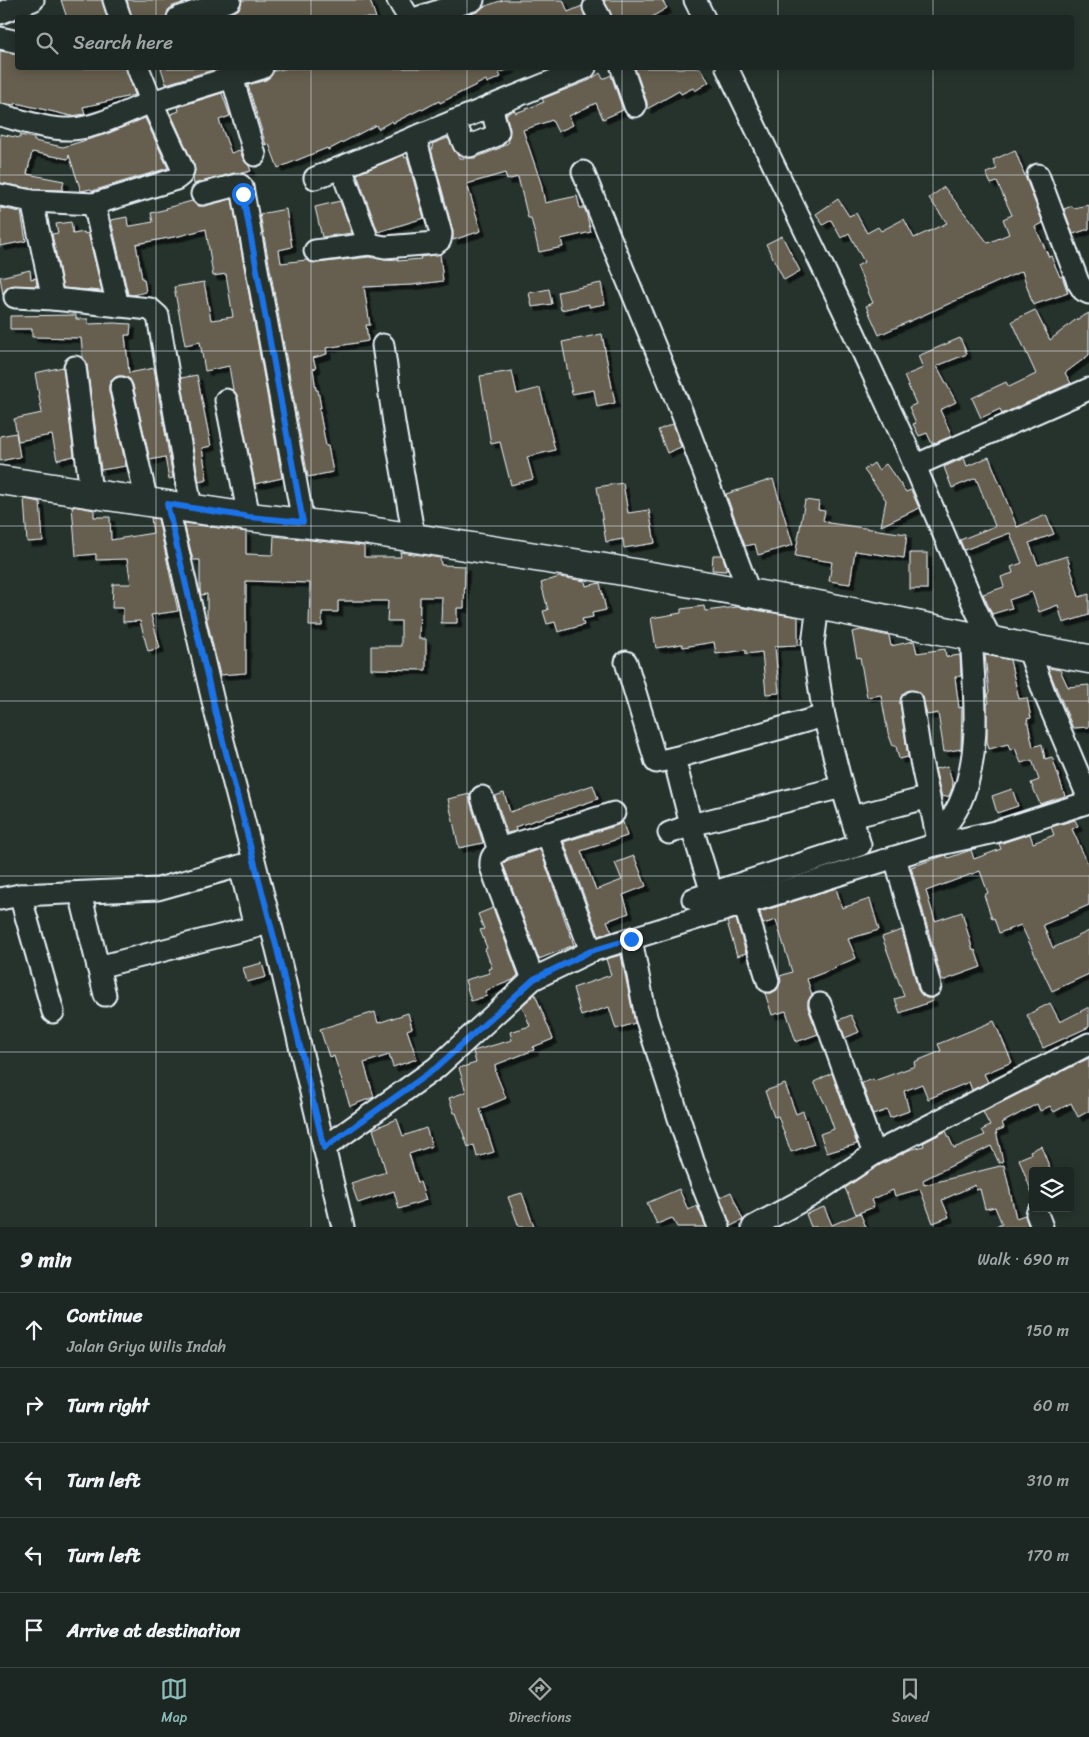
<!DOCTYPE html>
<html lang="en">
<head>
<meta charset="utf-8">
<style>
	:root { --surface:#1c2622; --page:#29322f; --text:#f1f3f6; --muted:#a0a5a5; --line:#3a4340; --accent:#8bbbb9 }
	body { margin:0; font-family:Sriracha,sans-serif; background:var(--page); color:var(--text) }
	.controls { position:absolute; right:15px; bottom:15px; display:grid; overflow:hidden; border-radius:5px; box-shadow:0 2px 12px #0003 }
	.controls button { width:45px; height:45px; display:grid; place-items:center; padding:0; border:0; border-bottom:1px solid var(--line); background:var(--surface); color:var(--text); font:25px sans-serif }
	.stop { position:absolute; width:15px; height:15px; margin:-11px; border:4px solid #1a73e8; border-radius:50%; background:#fff }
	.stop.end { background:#1a73e8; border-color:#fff; box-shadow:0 1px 5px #0008 }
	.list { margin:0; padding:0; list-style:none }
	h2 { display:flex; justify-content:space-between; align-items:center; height:65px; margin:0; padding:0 20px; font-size:21px }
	h2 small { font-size:16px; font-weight:400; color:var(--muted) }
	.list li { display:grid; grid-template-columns:32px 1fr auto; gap:15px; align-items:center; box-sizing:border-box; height:75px; padding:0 20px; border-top:1px solid var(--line) }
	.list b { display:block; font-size:19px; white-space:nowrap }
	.list p { margin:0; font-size:16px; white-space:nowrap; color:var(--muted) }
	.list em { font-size:16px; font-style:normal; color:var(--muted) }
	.icon { flex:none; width:28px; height:28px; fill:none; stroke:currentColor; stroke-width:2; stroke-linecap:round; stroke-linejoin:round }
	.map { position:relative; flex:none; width:1089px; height:1227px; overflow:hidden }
	.search { position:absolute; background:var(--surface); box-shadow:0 2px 12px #0003; left:15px; right:15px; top:15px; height:55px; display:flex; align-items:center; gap:12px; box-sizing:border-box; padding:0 18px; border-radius:5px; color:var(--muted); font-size:19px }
	.sheet { height:440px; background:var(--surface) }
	nav { display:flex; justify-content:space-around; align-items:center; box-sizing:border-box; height:70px; border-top:1px solid var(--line); background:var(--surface); font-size:14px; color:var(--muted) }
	nav a { display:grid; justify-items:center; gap:2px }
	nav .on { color:var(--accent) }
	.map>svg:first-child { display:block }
	.building { fill:#665f4f; stroke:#e8f1f8; filter:url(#shadow) }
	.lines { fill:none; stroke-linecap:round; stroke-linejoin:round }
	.minor-casing { stroke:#e8f1f8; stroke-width:25 }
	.major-casing { stroke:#e8f1f8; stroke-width:31 }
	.minor { stroke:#26332d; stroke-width:21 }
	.major { stroke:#26332d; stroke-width:28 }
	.route { stroke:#1a73e8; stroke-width:6 }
	.grid { fill:none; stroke:#e8f1f8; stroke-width:1; stroke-opacity:0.55 }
</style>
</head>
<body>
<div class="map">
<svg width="1089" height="1227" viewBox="0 0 1089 1227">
	<defs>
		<filter id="shadow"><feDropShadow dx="4.5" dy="4.5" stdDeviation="0" flood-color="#0009"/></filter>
	</defs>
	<rect width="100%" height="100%" fill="#26332d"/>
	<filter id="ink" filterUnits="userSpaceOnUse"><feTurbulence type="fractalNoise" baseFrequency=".02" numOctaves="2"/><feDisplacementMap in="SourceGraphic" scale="10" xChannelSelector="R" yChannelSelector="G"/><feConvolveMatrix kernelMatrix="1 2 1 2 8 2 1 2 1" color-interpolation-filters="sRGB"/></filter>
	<g filter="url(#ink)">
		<!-- building -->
		<g class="building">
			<polygon points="61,0 102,0 107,18 67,18"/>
			<polygon points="127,0 192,0 173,6 168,10 166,18 132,18"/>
			<polygon points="242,0 370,0 376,18 218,18 239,9"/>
			<polygon points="503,0 563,0 568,12 582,6 585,18 459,18 477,12 483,7"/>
			<polygon points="604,0 662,0 667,8 650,18 612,18"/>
			<polygon points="0,51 18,54 18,68 126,68 135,95 83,107 85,114 71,116 16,103 15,105 0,103"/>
			<polygon points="161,68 219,68 166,84"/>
			<polygon points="288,68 512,68 499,73 501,77 487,83 486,80 440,103 439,101 422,110 421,109 393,123 392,121 378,129 376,125 328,150 327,148 278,168 269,144 266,145 248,85 266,80 271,76 274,71"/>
			<polygon points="635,68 700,68 709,82 695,91 693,88 681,94 679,91 647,109 647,102"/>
			<polygon points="600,73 603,79 611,75 623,110 603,119 596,103 569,116 573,125 558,132 552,120 523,130 541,183 545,203 577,196 580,208 584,208 586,212 591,232 561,239 563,247 539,252 531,218 528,218 518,177 507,180 505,173 467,184 481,231 453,240 453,231 431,149 433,149 432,144 448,138 459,158 475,158 500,148 509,142 508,140 510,129 506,114 514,110 516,113 544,102 542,99 590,80"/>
			<polygon points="222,93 230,116 219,120 231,153 240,150 243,159 249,166 251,171 243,173 234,173 194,184 193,179 195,170 194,165 171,114 179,111 178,107"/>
			<polygon points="145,118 168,168 92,191 91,189 81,191 69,155 68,159 32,152 27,174 64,181 62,190 33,189 0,183 0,134 20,138 20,135 34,138 34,141 63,147 107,134"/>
			<polygon points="1015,150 1043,223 1035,227 1049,257 1051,256 1060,277 1062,276 1068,293 1033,305 1022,271 879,335 866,306 873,303 857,266 864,262 849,233 841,238 831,220 823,225 816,214 838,199 849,216 856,213 867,233 878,227 881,231 904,219 914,238 947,223 929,198 944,187 988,243 1009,234 1003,219 1012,215 997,182 991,184 986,173 997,169 993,160"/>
			<polygon points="404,155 405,158 407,157 424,218 378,232 357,174"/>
			<polygon points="232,199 282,478 255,484 238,398 233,390 229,366 205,371 200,342 185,345 174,287 204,282 211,320 233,317 226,274 213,276 206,229 179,236 136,244 142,279 144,279 146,292 133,295 128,294 111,220 127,217 128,226 131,226 153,222 151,213 167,209 166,208 192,201 198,206 205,206"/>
			<polygon points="340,201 352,233 322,237 315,207"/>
			<polygon points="1089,205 1089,229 1073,234 1064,209 1072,206 1073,208"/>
			<polygon points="0,208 21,212 26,241 0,246"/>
			<polygon points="286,209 292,247 279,250 281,263 307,260 317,263 369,257 384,260 398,259 398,261 421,259 420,257 440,254 443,281 412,285 364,287 370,325 366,325 368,341 326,348 327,354 313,358 316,368 313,369 316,390 318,390 321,408 319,408 326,446 328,446 333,472 308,477 260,214"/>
			<polygon points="71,222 73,234 84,232 85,234 88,233 102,291 63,288 52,234 58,233 56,224"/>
			<polygon points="782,236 800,271 784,280 766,244"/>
			<polygon points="30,270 31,279 36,278 37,286 10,286 5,290 3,295 0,277"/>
			<polygon points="601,283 605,304 589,307 589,304 561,310 558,292"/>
			<polygon points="549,289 552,304 532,307 529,293"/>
			<polygon points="1035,310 1050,340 1074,321 1089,313 1089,355 1065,373 1071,383 1002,414 1000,409 981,418 972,398 1006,382 1009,387 1036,374 1012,321"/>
			<polygon points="76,315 76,319 88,319 88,324 114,323 131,324 130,335 125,335 129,373 154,368 173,478 169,479 165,457 150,460 133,385 130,379 124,376 118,376 112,379 109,385 109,391 126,466 101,470 87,365 83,358 81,338 32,337 32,329 10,329 10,316"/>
			<polygon points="602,334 615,403 597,407 594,390 572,394 562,342"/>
			<polygon points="960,338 967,354 937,366 956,402 940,410 952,436 932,444 927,433 919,436 913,424 916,423 909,407 916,404 904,376 923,368 918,356"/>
			<polygon points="63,367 74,456 57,460 52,435 18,441 14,419 42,413 35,373"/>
			<polygon points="512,371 517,394 540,388 555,450 527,457 533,479 511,485 500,442 491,444 480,376"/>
			<polygon points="197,375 211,446 202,448 207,480 199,482 181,378"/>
			<polygon points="673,424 681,447 667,453 658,430"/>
			<polygon points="16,433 20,457 0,461 0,436"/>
			<polygon points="989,457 1017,527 1046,515 1054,534 1029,543 1038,565 1067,556 1079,597 1089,594 1089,615 1063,623 1058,605 1039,612 1032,592 1009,600 1012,608 992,614 983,594 1004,587 1001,577 1013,573 1011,567 1022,563 1010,533 964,550 960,540 995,526 976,478 952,488 944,467 964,458 967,466"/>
			<polygon points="874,463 878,470 886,464 906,492 911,490 919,508 881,526 886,500 864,470"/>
			<polygon points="773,479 793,545 758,555 755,544 745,546 726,494"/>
			<polygon points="623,483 628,513 649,510 655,543 624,548 623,539 606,542 597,487"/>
			<polygon points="24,499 40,502 43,541 27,542"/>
			<polygon points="805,500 819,502 818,510 825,511 823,520 829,523 907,534 904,558 855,551 850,584 829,581 832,562 795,556"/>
			<polygon points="72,506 94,510 94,517 110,517 111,540 153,533 151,518 158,519 178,611 151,615 160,648 148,651 140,621 123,622 123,608 112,608 113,584 131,584 127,559 96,560 96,554 76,556"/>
			<polygon points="184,523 246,532 246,554 273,555 274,536 364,546 364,557 401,557 400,552 440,558 441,565 465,566 464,608 457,608 457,623 441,623 442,597 420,597 419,639 426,639 426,670 371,669 371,646 401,646 401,621 387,621 388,601 338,601 338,612 322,612 322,626 309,626 310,583 246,581 246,673 220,675 207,620 207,594 201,595 200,592 200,560 193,560"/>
			<rect x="910" y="553" width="17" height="36"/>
			<polygon points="713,555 722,555 726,566 726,571 712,570"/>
			<polygon points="559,577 585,581 586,586 600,583 606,610 592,613 593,617 582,619 584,625 558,632 555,622 547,624 543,611 548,610 541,583"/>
			<polygon points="704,606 705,611 737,607 798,617 798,645 775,646 779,693 766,694 762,652 746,654 746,650 716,654 714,642 683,647 682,644 656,648 651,618 681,613 681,609"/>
			<polygon points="861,630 889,636 891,646 914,641 917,653 945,649 946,657 960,655 961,676 955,677 959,708 962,707 961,749 944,752 938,713 927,715 922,695 917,691 910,690 905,692 901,697 900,703 908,757 899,759 896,746 893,746 888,733 881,695 867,697 860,657 857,658 852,632"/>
			<polygon points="985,655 1010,660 1019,699 1027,698 1031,718 1027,719 1033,747 1042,744 1045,759 1052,757 1065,796 1040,804 1031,783 1039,780 1032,760 1021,763 1015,748 1010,750 1008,744 989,749 987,741 987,704 989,703 987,694 989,693"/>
			<polygon points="1048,668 1060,670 1068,687 1089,685 1089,727 1073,728"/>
			<polygon points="948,766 953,786 949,796 942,797 935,769"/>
			<polygon points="593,785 598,799 515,827 516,831 507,833 495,796 504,793 510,812"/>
			<polygon points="1012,789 1018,806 997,813 992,796"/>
			<polygon points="470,794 470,801 483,843 459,848 448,799"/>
			<polygon points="1075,820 1078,826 1072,829 1089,866 1089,905 1043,925 1053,948 1089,931 1089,974 1052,991 1021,925 999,933 994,918 992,919 984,895 988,893 980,871 926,891 935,921 962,912 973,951 975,950 981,967 942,981 911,867 946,855 948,858 971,850 974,859 1001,849 999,844 1030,834 1033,843 1054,835 1051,827"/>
			<polygon points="623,822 627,836 581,851 596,890 622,880 615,863 634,856 646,886 623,895 629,913 607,921 612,932 599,936 564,842 618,825"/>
			<polygon points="540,849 574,945 539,959 503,864 506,861"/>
			<polygon points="836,888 842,908 870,899 879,930 848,939 856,958 835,967 836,968 807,979 812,995 808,1001 808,1008 818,1034 796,1042 786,1011 772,1015 765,993 771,993 777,990 781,981 780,976 792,972 776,920 763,924 760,912"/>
			<polygon points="493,908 518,975 513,980 485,991 487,996 471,1001 465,980 490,973 488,969 492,968 485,949 487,948 480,930 484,929 478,914"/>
			<polygon points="736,919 746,953 737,956 727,922"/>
			<polygon points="902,930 918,990 922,995 926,998 932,998 933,1001 900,1013 895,999 904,996 882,937"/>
			<polygon points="621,955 635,1023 616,1029 609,1007 581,1016 573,988 611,975 606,959"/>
			<polygon points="262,963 266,977 247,982 243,968"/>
			<polygon points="535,994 553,1039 533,1047 534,1050 495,1065 496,1071 495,1071 506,1098 480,1109 494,1152 477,1157 474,1145 468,1147 456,1113 454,1113 449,1098 466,1092 459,1068 476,1063 473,1051 512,1040 510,1032 530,1026 522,1006"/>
			<polygon points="1050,1003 1060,1022 1089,1007 1089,1027 1043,1048 1027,1015"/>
			<polygon points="375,1012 378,1023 408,1013 412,1028 407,1030 417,1059 393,1067 389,1055 364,1063 374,1097 350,1106 334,1056 329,1057 320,1029"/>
			<polygon points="851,1015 859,1032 845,1038 839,1020"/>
			<polygon points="994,1021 1012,1062 984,1074 988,1082 972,1090 969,1082 928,1099 922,1084 904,1091 909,1111 890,1118 887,1110 873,1115 862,1083 873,1079 874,1081 915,1066 914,1062 941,1051 938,1044"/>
			<polygon points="1089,1058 1089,1111 1078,1117 1071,1103 1054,1112 1050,1106 1040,1111 1037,1104 1002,1123 1004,1128 996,1131 1003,1162 999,1163 991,1146 923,1180 924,1185 1004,1165 1016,1218 1025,1215 1029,1227 996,1227 1002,1224 995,1207 985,1209 980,1189 976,1190 975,1185 942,1200 949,1217 933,1223 920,1189 895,1196 893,1190 871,1200 874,1207 856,1214 845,1188 878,1166 909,1150 924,1146 923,1143 946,1131 954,1148 985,1135 982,1130 990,1126 983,1112"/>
			<polygon points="832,1073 857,1144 827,1153 820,1134 834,1129 826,1106 814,1082"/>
			<polygon points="785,1084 796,1114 803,1111 814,1144 791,1152 778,1116 774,1117 765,1091"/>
			<polygon points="397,1119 403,1136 426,1128 432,1146 409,1154 418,1183 420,1182 426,1200 399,1209 394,1191 358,1203 351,1183 386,1172 373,1129"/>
			<polygon points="1041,1146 1051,1171 1033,1171 1032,1193 1019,1159 1031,1154 1030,1151"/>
			<polygon points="679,1189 688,1210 697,1206 706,1227 677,1227 672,1218 657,1224 647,1203"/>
			<polygon points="731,1192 743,1220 731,1226 720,1197"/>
			<polygon points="522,1193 534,1227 519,1227 508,1197"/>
			<polygon points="824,1207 832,1225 860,1213 866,1227 811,1227 806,1214"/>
		</g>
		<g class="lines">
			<!-- minor casing -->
			<g class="minor-casing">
				<g id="minor">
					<polyline points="114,0 120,18"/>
					<polyline points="398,0 409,18"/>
					<polyline points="695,0 704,18"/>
					<polyline points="594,7 600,18"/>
					<polyline points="0,13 33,0"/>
					<polyline points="178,18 230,0"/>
					<polyline points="417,18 473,0"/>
					<polyline points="0,38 18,42"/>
					<polyline points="622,68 635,106"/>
					<polyline points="727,68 842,307 906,445 976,610 991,639"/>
					<polyline points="232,77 255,155"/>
					<path d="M0,115c23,6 48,15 72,14 28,-2 54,-18 80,-27 37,-12 74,-23 110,-34"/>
					<polyline points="454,121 464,144 470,146 495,136 498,132 491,106"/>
					<polyline points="341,168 369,244 385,247 436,243 440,240 441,234 415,137"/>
					<polyline points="583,172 682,413 749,592"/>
					<polyline points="1038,175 1078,282 1083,290 1089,293"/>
					<polyline points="315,178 585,68"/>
					<polyline points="202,194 237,185 240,185 242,187 303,522"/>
					<polyline points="0,195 32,201 94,204 176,179 181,175 183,170 152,103 138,68"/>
					<polyline points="32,201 53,299"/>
					<polyline points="94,204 118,306"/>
					<polyline points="315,251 369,244"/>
					<polyline points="15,297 53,299 150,309 158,316 191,508"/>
					<polyline points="383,345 394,423 414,538"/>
					<polyline points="75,367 91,492"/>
					<polyline points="121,388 147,502"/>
					<polyline points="226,400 249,517"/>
					<polyline points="914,466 1089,389"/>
					<polyline points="167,504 216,714 278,953 343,1227"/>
					<polyline points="1028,648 1045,695 1089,799"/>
					<polyline points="626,662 656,762 674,758 824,716"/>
					<polyline points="912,702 921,761 937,835"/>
					<polyline points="674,758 691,825 712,893"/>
					<polyline points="482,797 499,851"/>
					<polyline points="852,817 918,800"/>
					<polyline points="547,833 591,951"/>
					<polyline points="669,833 691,825 842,787"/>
					<path d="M931,846c9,-14 21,-26 28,-41 24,-52 15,-114 12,-170"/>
					<polyline points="895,857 930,986"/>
					<polyline points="80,893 105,995"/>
					<polyline points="20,895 53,1012"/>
					<polyline points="0,899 20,895 158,889 254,862"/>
					<polyline points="693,899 860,845 842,787 824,716 813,644 818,605"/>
					<polyline points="744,904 768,981"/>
					<polyline points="631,939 646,1017 693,1161 719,1227"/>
					<polyline points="98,967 255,927 240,866"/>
					<path d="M533,979l-42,-112c-1,-11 3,-13 11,-19l112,-35"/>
					<polyline points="820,1004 874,1154"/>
					<polyline points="324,1148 436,1068 533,979 591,951 931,846 995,832 1089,802"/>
					<polyline points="1037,1214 1042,1227"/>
					<polyline points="753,1227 812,1195 874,1154 1089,1044"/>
				</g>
			</g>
			<!-- major casing -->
			<g class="major-casing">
				<polyline id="major" points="0,480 249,517 364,530 605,568 818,605 1028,648 1089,659"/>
			</g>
			<!-- minor -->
			<use href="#minor" class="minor"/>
			<!-- major -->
			<use href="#major" class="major"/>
		</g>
	</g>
	<g class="lines" filter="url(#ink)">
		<!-- route -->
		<polyline class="route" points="243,194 303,522 249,517 167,504 216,714 278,953 324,1148 436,1068 534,979 591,951 631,939"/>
	</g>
	<!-- grid -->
	<path class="grid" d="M156,0v18M311,0v18M467,0v18M622,0v18M778,0v18M933,0v18M156,68v1159M311,68v1159M467,68v1159M622,68v1159M778,68v1159M933,68v1159M0,175h1089M0,351h1089M0,526h1089M0,701h1089M0,876h1089M0,1052h1089"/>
</svg>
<div class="controls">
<button><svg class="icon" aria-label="layers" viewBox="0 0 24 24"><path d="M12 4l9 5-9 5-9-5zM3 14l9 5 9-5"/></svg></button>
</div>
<div class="stop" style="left:243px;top:194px"></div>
<div class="stop end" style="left:631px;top:939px"></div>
<div class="search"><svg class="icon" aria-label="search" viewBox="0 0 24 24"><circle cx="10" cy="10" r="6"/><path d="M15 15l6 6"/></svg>Search here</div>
</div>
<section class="sheet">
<h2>9 min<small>Walk · 690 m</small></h2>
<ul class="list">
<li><svg class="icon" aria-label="ahead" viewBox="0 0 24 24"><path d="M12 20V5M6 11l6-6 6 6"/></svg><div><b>Continue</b><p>Jalan Griya Wilis Indah</p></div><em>150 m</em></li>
<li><svg class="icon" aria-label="right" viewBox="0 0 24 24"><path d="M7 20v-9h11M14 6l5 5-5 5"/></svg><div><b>Turn right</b></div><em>60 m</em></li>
<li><svg class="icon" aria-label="left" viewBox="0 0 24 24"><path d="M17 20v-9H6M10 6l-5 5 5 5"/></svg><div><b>Turn left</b></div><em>310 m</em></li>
<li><svg class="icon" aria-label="left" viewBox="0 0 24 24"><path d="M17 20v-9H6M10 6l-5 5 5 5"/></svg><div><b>Turn left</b></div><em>170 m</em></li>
<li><svg class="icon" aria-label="arrive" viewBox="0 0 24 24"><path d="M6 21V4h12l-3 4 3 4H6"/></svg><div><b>Arrive at destination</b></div></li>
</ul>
</section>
<nav>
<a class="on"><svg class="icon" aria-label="map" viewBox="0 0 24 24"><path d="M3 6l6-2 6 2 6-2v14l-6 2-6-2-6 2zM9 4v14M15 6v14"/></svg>Map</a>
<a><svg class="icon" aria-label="directions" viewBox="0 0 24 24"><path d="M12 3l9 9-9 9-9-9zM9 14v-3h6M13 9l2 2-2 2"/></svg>Directions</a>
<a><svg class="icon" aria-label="saved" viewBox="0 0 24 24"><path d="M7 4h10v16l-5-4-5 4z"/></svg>Saved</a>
</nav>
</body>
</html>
